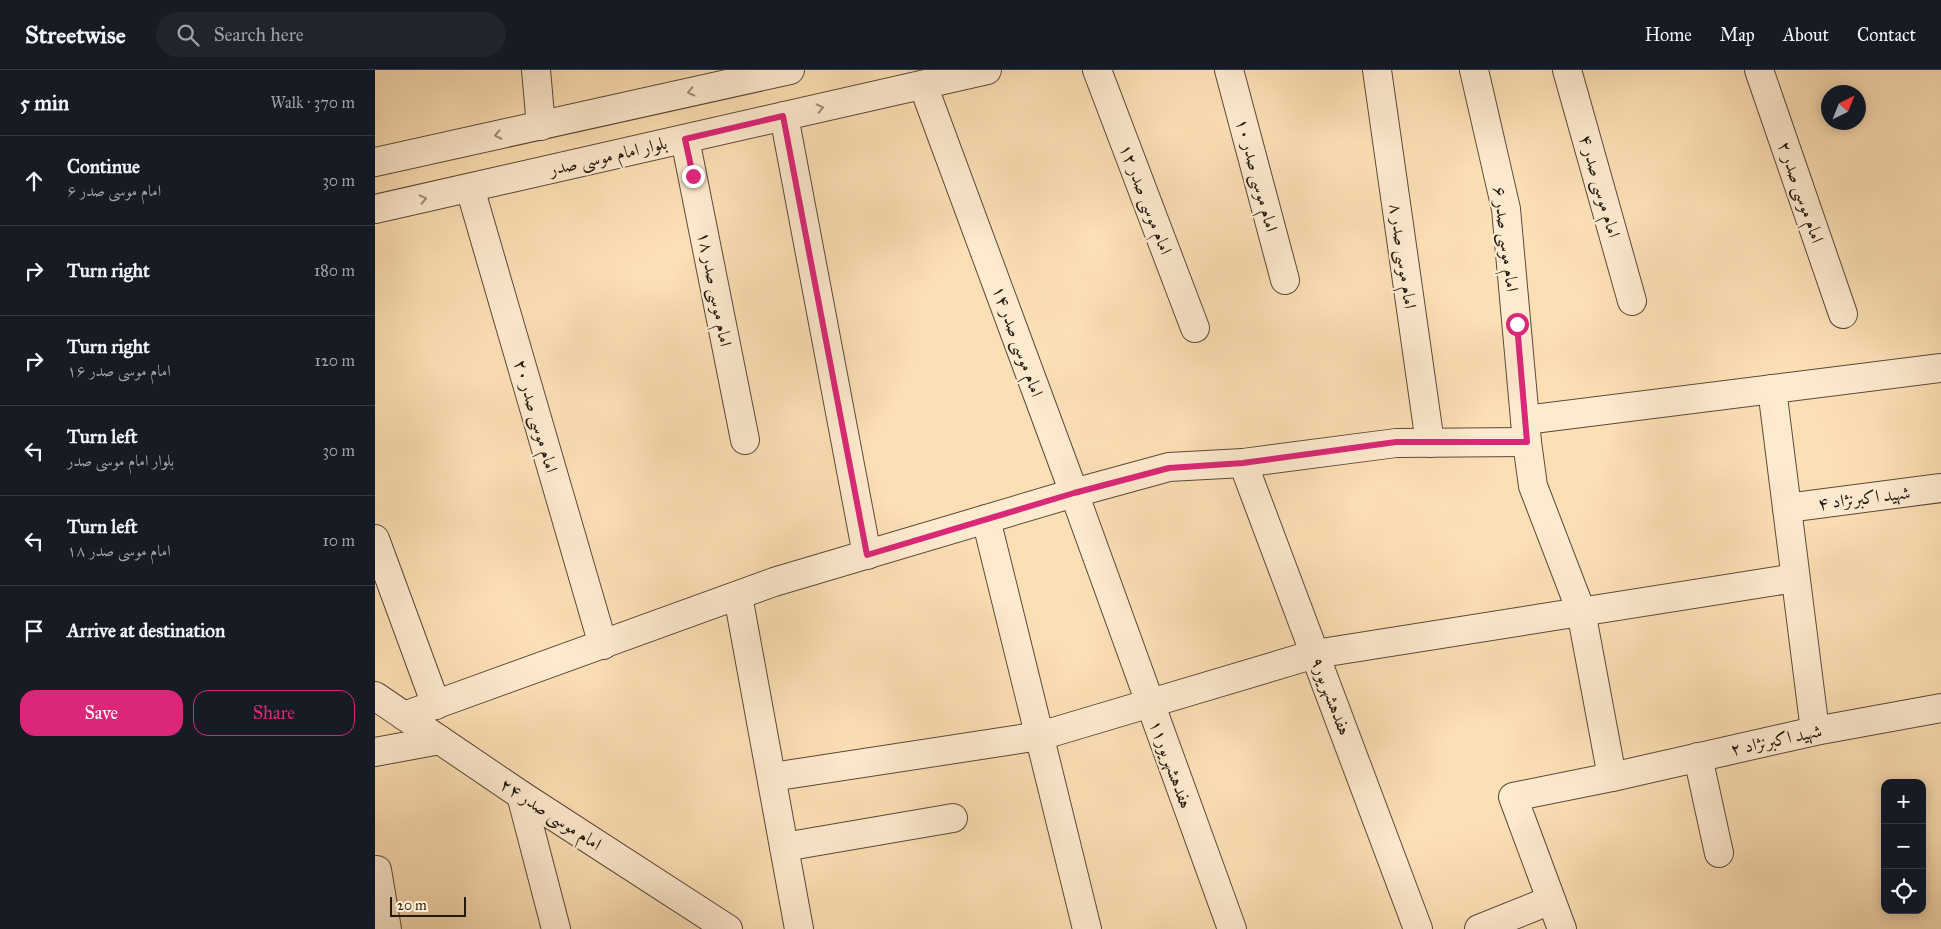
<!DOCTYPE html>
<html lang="en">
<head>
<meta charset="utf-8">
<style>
	:root { --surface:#171b24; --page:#20242c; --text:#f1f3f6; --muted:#9ea1a6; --line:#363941; --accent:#db2777 }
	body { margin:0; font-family:"IM FELL Great Primer",Amiri,serif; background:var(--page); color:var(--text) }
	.controls { position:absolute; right:15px; bottom:15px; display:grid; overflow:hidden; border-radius:10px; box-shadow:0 2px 12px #0003 }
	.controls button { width:45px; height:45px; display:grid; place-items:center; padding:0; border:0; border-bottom:1px solid var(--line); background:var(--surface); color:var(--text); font:25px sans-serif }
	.compass { position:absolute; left:1446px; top:15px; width:45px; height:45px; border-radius:50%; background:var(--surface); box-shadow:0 2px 12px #0003; rotate:43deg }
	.scale { position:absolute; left:15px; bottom:12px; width:76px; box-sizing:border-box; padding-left:5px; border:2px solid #22190f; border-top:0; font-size:14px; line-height:18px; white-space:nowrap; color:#22190f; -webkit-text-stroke:4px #feeacf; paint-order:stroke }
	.stop { position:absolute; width:15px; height:15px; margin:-11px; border:4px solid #db2777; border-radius:50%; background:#fff }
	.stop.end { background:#db2777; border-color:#fff; box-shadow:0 1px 5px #0008 }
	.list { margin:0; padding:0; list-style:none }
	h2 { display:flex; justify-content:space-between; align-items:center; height:65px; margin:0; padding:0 20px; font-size:21px }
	h2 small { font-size:16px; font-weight:400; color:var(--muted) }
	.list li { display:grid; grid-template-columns:32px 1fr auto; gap:15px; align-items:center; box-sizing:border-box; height:90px; padding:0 20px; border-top:1px solid var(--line) }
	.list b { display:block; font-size:19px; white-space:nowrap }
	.list p { margin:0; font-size:16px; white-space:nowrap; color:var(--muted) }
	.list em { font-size:16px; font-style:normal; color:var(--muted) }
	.actions { display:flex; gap:10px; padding:15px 20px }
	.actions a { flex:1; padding:11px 0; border:1px solid var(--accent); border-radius:15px; text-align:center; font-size:18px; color:var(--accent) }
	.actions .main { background:var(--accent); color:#fff }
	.icon { flex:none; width:28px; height:28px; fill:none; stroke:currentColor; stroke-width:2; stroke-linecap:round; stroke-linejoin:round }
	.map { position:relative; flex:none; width:1566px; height:859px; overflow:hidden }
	header { display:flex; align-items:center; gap:30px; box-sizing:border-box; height:70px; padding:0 25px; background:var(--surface); border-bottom:1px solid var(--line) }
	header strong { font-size:24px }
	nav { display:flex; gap:28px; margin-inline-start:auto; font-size:18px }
	.search { width:350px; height:45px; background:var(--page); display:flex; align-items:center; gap:12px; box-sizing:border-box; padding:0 18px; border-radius:28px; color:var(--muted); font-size:19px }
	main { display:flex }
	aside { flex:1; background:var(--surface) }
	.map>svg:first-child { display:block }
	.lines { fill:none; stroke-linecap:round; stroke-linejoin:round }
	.minor-casing { stroke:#594a38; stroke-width:30 }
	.minor { stroke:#feeacf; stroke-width:28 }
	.oneway { stroke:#9b8c79 }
	.route { stroke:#db2777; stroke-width:6 }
	.labels { text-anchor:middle; stroke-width:4.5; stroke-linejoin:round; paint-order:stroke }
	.street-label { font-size:18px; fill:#22190f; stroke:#feeacf }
</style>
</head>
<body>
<header>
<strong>Streetwise</strong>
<div class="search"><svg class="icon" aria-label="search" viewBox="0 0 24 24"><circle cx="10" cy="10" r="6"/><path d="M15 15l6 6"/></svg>Search here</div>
<nav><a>Home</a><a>Map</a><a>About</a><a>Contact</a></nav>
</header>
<main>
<aside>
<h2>5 min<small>Walk · 370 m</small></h2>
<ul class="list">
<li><svg class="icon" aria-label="ahead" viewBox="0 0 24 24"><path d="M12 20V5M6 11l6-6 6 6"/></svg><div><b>Continue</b><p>امام موسی صدر ۶</p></div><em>30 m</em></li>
<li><svg class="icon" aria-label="right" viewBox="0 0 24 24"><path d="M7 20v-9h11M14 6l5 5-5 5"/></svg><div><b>Turn right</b></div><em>180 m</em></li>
<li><svg class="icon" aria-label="right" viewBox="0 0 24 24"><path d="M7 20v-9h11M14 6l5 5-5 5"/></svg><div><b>Turn right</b><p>امام موسی صدر ۱۶</p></div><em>120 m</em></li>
<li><svg class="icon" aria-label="left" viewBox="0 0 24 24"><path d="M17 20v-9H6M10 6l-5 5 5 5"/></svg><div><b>Turn left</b><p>بلوار امام موسی صدر</p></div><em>30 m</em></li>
<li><svg class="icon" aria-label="left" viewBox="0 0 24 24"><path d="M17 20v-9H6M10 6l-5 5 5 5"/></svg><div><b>Turn left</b><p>امام موسی صدر ۱۸</p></div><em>10 m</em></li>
<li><svg class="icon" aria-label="arrive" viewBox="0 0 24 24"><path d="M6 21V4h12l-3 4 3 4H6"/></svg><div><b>Arrive at destination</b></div></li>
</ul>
<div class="actions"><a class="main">Save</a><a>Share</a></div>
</aside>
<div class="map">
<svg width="1566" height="859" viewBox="0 0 1566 859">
	<rect width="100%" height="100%" fill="#fddfb5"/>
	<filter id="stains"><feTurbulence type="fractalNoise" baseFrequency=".004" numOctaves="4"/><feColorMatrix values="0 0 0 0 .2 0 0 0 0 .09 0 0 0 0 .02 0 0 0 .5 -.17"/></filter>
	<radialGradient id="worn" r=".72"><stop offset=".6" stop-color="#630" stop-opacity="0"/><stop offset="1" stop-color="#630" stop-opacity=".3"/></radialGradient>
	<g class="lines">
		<!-- minor casing -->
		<g class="minor-casing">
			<g id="minor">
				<polyline points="161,0 166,56"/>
				<polyline points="722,0 820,258"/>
				<polyline points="854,0 910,210"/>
				<polyline points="1002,0 1055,373"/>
				<polyline points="1099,0 1131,139 1152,372 1158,416 1206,541 1237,707"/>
				<polyline points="1192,0 1257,231"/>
				<polyline points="1384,0 1468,244"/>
				<polyline points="548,15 699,423 857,859"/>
				<polyline points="409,46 492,485"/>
				<polyline points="310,69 370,370"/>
				<polyline points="0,92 415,0"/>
				<polyline points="95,118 228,575"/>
				<polyline points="0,139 612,0"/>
				<polyline points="1397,319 1440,661"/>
				<polyline points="1150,350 1566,298"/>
				<polyline points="868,393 1043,859"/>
				<polyline points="1412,438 1566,418"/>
				<polyline points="611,449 712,859"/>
				<polyline points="0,469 61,635"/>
				<polyline points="363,526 424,859"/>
				<polyline points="0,626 146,725 353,859"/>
				<polyline points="29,646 399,512 699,423 794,397 868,393 1021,373 1152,372"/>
				<polyline points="0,682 65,670"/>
				<polyline points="1323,687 1344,783"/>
				<polyline points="397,707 665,666 940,584 1420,508"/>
				<polyline points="146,725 181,859"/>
				<polyline points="409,777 578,748"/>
				<polyline points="2,800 12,859"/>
				<polyline points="1104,859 1176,830"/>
				<polyline points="1187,859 1138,727 1237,707 1440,661 1566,638"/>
			</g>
		</g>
		<!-- minor -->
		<use href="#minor" class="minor"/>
	</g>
	<!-- one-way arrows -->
	<defs><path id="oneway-chevron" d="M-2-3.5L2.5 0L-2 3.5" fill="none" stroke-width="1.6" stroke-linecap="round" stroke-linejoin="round" transform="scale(1.25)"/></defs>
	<g class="oneway">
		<use href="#oneway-chevron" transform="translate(316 22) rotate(167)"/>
		<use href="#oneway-chevron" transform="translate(445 38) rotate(-13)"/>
		<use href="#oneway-chevron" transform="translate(123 65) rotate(168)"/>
		<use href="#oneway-chevron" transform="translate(48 129) rotate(-13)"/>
	</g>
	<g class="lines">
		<!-- route -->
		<polyline class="route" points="318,106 310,69 408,46 492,485 699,423 794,398 868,393 1021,372 1152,372 1142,254"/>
	</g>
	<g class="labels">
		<!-- street labels -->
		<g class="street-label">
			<text transform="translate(233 86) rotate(-13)" y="6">بلوار امام موسی صدر</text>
			<text transform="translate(882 105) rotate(75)" y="6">امام موسی صدر ۱۰</text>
			<text transform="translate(1225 116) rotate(74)" y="6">امام موسی صدر ۴</text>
			<text transform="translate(1426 122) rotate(71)" y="6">امام موسی صدر ۲</text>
			<text transform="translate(771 129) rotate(69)" y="6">امام موسی صدر ۱۲</text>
			<text transform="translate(1131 169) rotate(83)" y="6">امام موسی صدر ۶</text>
			<text transform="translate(1028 186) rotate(82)" y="6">امام موسی صدر ۸</text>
			<text transform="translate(340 219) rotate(79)" y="6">امام موسی صدر ۱۸</text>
			<text transform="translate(643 271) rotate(70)" y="6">امام موسی صدر ۱۴</text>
			<text transform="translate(161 346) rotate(74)" y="6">امام موسی صدر ۲۰</text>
			<text transform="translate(1489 428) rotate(-7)" y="6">شهید اکبرنژاد ۴</text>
			<text transform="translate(956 626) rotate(69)" y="6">هفدهشهریور۹</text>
			<text transform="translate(1401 670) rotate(-12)" y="6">شهید اکبرنژاد ۲</text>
			<text transform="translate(796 694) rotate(70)" y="6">هفدهشهریور۱۱</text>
			<text transform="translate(176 744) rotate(33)" y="6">امام موسی صدر ۲۴</text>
		</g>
	</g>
	<rect width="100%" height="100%" filter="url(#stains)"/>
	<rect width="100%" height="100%" fill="url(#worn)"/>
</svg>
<div class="controls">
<button>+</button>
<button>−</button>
<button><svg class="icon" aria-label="locate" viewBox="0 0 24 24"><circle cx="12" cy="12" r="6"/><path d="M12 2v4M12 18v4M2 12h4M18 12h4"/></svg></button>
</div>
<svg class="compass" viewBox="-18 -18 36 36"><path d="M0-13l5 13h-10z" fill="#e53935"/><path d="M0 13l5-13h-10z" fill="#9ea1a6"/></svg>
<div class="scale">20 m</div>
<div class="stop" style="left:1142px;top:254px"></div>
<div class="stop end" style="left:318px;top:106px"></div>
</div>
</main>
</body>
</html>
